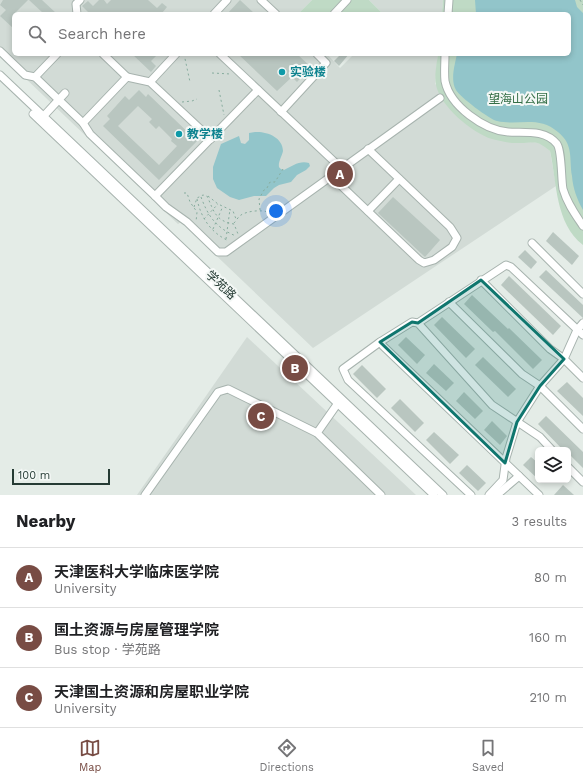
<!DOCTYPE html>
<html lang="en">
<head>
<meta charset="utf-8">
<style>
	:root { --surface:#fff; --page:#f6f6f6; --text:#202124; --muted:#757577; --line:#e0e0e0; --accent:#784c44 }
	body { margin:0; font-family:"Work Sans","Noto Sans SC",sans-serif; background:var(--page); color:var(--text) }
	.controls { position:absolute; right:12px; bottom:12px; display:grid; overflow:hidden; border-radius:6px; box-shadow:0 2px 6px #0003 }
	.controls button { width:36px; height:36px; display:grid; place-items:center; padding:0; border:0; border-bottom:1px solid var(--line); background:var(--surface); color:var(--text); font:20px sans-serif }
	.scale { position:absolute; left:12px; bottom:10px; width:98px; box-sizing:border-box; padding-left:4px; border:2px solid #253b34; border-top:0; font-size:11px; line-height:14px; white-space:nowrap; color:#253b34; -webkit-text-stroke:3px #f4f8f6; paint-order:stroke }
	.you { position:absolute; left:276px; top:211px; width:14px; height:14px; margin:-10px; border:3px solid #fff; border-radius:50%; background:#1a73e8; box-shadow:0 0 0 6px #1a73e833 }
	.badge { display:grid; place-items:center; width:26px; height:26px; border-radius:50%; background:var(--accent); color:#fff; font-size:13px; font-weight:700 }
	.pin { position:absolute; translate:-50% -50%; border:2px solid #fff; box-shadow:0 1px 4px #0006 }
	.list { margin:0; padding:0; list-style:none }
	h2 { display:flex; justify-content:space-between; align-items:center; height:52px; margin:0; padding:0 16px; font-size:17px }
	h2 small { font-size:13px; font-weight:400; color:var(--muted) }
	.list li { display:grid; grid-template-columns:26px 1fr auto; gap:12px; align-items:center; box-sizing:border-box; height:60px; padding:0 16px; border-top:1px solid var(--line) }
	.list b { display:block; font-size:15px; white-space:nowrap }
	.list p { margin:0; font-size:13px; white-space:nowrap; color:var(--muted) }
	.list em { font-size:13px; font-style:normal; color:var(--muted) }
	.icon { flex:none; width:22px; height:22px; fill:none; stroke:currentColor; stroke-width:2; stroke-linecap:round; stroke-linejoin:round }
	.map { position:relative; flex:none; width:583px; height:495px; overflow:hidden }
	.search { position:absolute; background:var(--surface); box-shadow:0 2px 6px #0003; left:12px; right:12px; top:12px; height:44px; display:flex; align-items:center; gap:10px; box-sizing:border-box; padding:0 14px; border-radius:6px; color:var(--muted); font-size:15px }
	.sheet { height:232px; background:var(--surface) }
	nav { display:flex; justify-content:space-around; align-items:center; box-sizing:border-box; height:56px; border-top:1px solid var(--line); background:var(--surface); font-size:11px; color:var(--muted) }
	nav a { display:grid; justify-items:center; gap:2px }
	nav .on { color:var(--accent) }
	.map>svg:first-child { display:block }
	.built { fill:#d2dbd6 }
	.green { fill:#bfdac5 }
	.water { fill:#92c5ca }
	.building { fill:#b9c6c0; fill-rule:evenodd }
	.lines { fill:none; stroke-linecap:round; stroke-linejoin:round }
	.minor-casing { stroke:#a7b3ae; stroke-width:9 }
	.path { stroke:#87ac9e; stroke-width:1; stroke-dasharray:2 3; stroke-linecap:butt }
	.minor { stroke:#fff; stroke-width:7 }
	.marked { fill:#0f766e; fill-opacity:0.2; stroke:#0f766e; stroke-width:3; stroke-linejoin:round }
	.culture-dot { fill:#0f9aa8; stroke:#f4f8f6; stroke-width:1.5 }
	.labels { text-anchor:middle; stroke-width:4; stroke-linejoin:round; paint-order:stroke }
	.culture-label { font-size:12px; font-weight:bold; fill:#0d838f; stroke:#f4f8f6; text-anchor:start }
	.park-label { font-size:12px; fill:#346e46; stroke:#f4f8f6 }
	.street-label { font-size:12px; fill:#253b34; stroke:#f4f8f6 }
</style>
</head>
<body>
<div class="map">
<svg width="583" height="495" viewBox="0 0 583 495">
	<rect width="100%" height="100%" fill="#e4ece7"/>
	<!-- built -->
	<g class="built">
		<polygon points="0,0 312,0 298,14 14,14 14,54 327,54 340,68 354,54 438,54 435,84 516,143 533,142 542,144 550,151 556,186 313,348 181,222 178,224 0,54"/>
		<polygon points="369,0 443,0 442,14 383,14"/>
		<polygon points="247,337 416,495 137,495"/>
	</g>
	<!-- green -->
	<g class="green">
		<polygon points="312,0 369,0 383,14 298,14"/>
		<path d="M443,0h140v245c-28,-22 -26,-62 -33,-94 -15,-13 -17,-7 -34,-8 -7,0 -17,-2 -24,-4 -20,-6 -52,-33 -56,-54 -2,-8 1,-23 2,-31h131v-40h-127z"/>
	</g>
	<!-- water -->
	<g class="water">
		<path d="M475,0h100l2,7 6,6v197c-6,-11 -10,-21 -11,-34 -3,-18 2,-31 -14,-44 -20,-17 -39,-6 -61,-11 -8,-2 -37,-24 -41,-31 -6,-10 -1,-26 1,-36h112v-40h-93z"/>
		<path d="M255,132c11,-1 28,5 28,19 -1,5 -5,11 -4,16 2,3 3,2 5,3 8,-4 16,-10 25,-7l1,3 -4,4 -9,5 -6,7 -12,3 -5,3 -8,8h-12l-15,4 -9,-3 -13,-9 -4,-9v-12l8,-23 18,-8 2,7 4,1 4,-4v-7z"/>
	</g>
	<!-- building -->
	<g class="building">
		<polygon points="3,0 28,0 14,14 14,29 0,16 6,10 0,5"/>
		<polygon points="29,0 42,0 57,14 44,14"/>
		<polygon points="99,0 104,0 107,4 111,0 148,0 157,8 162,3 167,7 162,13 163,14 90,14 82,6 88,1 93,6"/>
		<polygon points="240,0 255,14 227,14"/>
		<polygon points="132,54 158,54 151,61 156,66 151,72"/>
		<polygon points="238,54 297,54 311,67 297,82 292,77 277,91"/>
		<polygon points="341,54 349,54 339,66 334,61"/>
		<path d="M139,90l7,7 2,-3 49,47 -38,39 -56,-54 7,-7 -3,-3 18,-20 4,4zM138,106l14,13 -3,3 7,7 3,-3 13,13 -1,2 6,5 -18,19 -41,-39z"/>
		<polygon points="393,197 440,240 425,257 378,213"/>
		<polygon points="553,232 579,256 572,265 546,241"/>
		<polygon points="525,250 537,262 531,269 518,257"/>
		<polygon points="546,270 583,305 583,318 539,277"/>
		<polygon points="509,276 561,326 553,335 501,285"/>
		<polygon points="472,295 508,329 509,328 542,360 533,369 495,331 493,332 464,304"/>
		<polygon points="442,317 475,349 466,358 434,325"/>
		<polygon points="406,337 425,355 417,364 398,345"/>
		<polygon points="483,357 516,389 508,397 475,365"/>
		<polygon points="434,364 454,383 446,391 426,373"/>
		<polygon points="362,365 386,389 377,398 353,374"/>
		<polygon points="567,382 583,398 583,416 557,391"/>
		<polygon points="464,392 483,411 475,419 456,401"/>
		<polygon points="400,399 424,423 415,432 391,408"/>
		<polygon points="546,416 583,452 583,468 571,456 568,459 568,450 563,450 538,424"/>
		<polygon points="492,421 507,436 500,445 484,430"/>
		<polygon points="434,432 459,455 450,464 426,440"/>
		<polygon points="531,457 538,463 538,479 523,465"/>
		<polygon points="467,465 486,483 478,491 459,473"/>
		<polygon points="563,485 574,495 554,495"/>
	</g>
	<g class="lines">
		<!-- minor casing -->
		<g class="minor-casing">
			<g id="minor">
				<polyline points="261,0 276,14"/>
				<polyline points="77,14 76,4 80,0"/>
				<polyline points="214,14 227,0"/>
				<polyline points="334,14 347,0"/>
				<polyline points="448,14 449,0"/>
				<polyline points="0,51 25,75 35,77 83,123 90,134 155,196 258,90"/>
				<polyline points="220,54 341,168"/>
				<path d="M445,54c0,9 -1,19 0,27 5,25 39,49 63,51 16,1 37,-3 49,12 5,7 4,34 6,45 4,14 12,25 20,37"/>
				<polyline points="0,75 443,495"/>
				<polyline points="35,77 57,54"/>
				<polyline points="127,77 150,82 211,139"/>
				<polyline points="150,82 176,54"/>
				<polyline points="281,112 326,63 317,54"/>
				<polyline points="33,114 434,495"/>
				<polyline points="40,120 65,93"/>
				<polyline points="83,123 127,77 103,54"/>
				<polyline points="331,176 419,260 424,263 434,260 452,247 457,238 450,227 368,149"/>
				<polyline points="155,196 166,207 187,222 218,252 226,252 440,98"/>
				<polyline points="368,211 399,179"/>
				<polyline points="532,243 583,294"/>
				<polyline points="481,280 550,349 564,359 583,378"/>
				<polyline points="449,302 522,374 540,386 583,429"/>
				<polyline points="418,323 506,265 511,267 583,335"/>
				<polyline points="380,342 383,346 539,495"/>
				<polyline points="317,433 338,403"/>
				<polyline points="568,467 583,482"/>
				<polyline points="145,495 218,392 228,389 317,433 381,495"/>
				<polyline points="471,495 348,380 343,369 380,342 412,322 418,323 492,405 540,437 552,450"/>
				<polyline points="489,495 503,480 506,458 517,422 540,386 564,359 577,330 583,323"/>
				<polyline points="497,495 519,476"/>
			</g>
		</g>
		<!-- path -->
		<g class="path">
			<polyline points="580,0 583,5"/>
			<polyline points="184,54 190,82"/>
			<polyline points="212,73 231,74"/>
			<polyline points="219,90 224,115"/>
			<polyline points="182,102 192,101 197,99"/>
			<polyline points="184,193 187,193 190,202 197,212 196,222"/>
			<polyline points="208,196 218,204 233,211 236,219"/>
			<path d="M201,197c7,19 15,31 35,39"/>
			<path d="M197,199c4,19 14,34 32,42"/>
			<path d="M194,207l3,-9 6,-3 4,1c7,15 8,25 27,28l4,10"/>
			<polyline points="260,210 259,199 264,190 267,188 270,182 275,182 283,169"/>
			<polyline points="204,219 218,204"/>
			<path d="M234,223c2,-2 4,-6 7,-8 6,-4 22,-6 29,-2"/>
			<polyline points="213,229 223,206"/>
			<polyline points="226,239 230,209"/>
		</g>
		<!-- minor -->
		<use href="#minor" class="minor"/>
	</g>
	<!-- marked area -->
	<path class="marked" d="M481,280l83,79 -24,27 -23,36 -12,41 -125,-121 32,-20 6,1z"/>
	<!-- markers -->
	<g class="culture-dot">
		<circle cx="282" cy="72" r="4"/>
		<circle cx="179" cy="134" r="4"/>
	</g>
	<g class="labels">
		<!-- culture labels -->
		<g class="culture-label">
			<text x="290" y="76">实验楼</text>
			<text x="187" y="138">教学楼</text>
		</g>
		<!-- park labels -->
		<g class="park-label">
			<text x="518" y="103">望海山公园</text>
		</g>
		<!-- street labels -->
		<g class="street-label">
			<text transform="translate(221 285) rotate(43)" y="4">学苑路</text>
		</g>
	</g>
</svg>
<div class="controls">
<button><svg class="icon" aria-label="layers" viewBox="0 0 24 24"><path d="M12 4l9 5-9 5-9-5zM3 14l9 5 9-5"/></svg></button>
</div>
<div class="scale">100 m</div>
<div class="you"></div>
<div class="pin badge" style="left:340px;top:174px">A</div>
<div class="pin badge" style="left:295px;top:368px">B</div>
<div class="pin badge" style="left:261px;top:416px">C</div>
<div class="search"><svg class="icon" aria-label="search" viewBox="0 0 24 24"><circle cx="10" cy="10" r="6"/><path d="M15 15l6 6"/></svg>Search here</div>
</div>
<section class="sheet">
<h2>Nearby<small>3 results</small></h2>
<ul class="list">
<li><span class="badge">A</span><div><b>天津医科大学临床医学院</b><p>University</p></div><em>80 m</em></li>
<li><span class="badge">B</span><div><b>国土资源与房屋管理学院</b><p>Bus stop · 学苑路</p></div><em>160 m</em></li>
<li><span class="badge">C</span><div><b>天津国土资源和房屋职业学院</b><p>University</p></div><em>210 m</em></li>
</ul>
</section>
<nav>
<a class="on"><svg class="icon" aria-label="map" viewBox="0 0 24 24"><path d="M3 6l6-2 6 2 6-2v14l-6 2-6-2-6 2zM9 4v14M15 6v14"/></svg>Map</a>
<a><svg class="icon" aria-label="directions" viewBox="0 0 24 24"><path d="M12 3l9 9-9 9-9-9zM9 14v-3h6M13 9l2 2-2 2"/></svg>Directions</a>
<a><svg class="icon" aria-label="saved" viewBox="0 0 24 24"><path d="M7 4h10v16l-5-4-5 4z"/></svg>Saved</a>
</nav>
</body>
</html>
